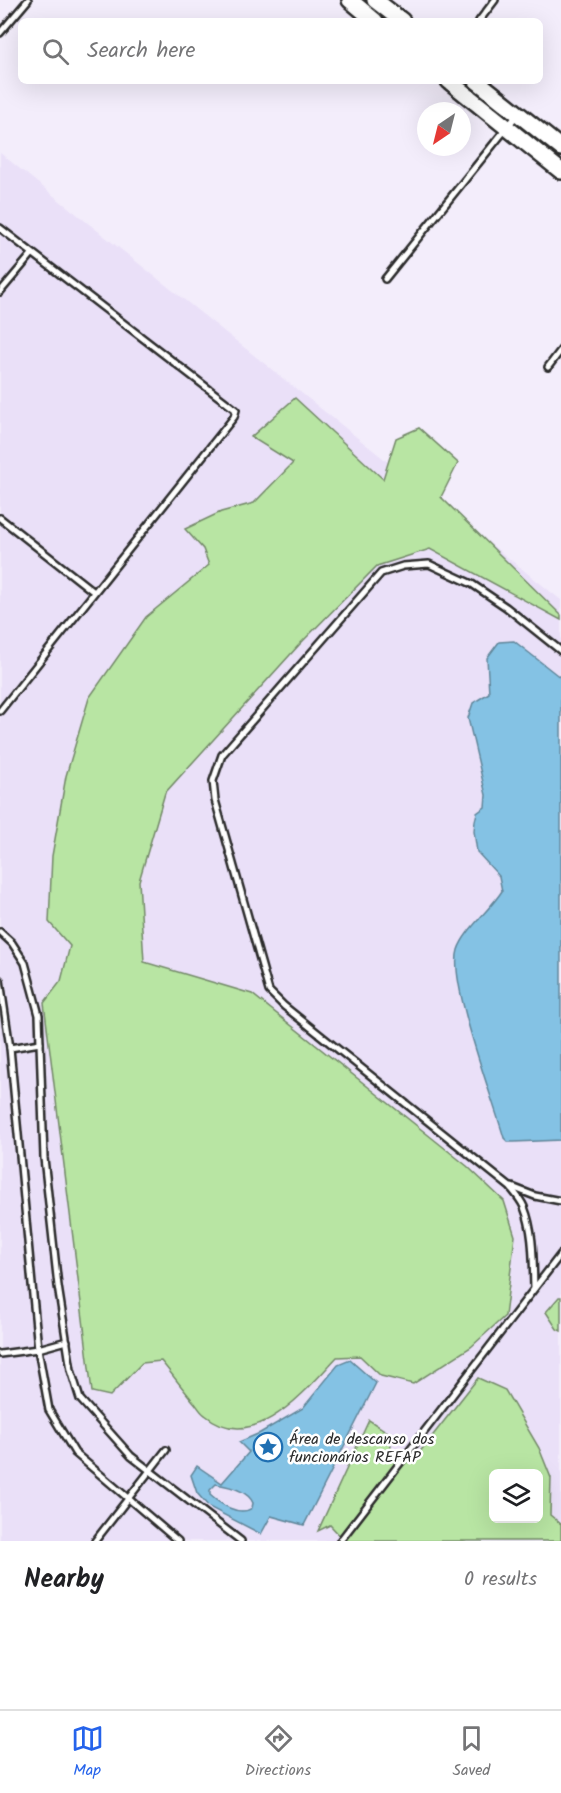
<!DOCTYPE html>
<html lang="en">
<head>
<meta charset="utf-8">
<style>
	:root { --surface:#fff; --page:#f6f6f6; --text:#202124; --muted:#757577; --line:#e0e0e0; --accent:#2563eb }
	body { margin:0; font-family:Kalam,sans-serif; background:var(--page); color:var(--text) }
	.controls { position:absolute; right:18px; bottom:18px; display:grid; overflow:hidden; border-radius:9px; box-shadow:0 6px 24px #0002 }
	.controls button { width:54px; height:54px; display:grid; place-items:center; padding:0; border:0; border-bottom:2px solid var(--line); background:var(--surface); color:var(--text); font:30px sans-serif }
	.compass { position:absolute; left:417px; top:102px; width:54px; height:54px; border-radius:50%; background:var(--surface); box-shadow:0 6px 24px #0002; rotate:215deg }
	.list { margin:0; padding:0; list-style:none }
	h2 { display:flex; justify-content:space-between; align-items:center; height:78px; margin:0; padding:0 24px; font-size:26px }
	h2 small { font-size:20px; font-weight:400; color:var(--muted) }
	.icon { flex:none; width:33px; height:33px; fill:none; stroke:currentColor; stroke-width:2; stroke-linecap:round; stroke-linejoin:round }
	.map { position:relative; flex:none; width:561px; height:1541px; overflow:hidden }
	.search { position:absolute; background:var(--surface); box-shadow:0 6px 24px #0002; left:18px; right:18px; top:18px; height:66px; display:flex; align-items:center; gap:15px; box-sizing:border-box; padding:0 21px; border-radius:9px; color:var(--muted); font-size:22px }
	.sheet { height:168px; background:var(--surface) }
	nav { display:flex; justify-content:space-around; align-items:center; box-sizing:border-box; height:84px; border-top:2px solid var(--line); background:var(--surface); font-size:16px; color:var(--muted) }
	nav a { display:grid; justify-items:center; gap:3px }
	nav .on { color:var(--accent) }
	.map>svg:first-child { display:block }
	.built { fill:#eae0f8; fill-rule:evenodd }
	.green { fill:#b8e5a3; stroke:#728867; stroke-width:1.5; fill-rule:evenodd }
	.water { fill:#84c2e4; stroke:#60869a; stroke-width:1.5; fill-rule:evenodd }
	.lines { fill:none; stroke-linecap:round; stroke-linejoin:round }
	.service-casing { stroke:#2b2b2b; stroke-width:10 }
	.secondary-casing { stroke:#2b2b2b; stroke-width:20 }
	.service { stroke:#fff; stroke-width:5 }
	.secondary { stroke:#fff; stroke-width:15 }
	.labels { text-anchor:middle; stroke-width:5; stroke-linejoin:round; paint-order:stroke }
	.poi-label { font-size:16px; fill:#2b2b2b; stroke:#fff; text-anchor:start }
</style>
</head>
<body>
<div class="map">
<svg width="561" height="1541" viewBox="0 0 561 1541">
	<rect width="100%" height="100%" fill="#f3edfb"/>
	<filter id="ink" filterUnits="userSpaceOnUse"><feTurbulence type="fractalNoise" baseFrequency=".0167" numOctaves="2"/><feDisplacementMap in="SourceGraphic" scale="12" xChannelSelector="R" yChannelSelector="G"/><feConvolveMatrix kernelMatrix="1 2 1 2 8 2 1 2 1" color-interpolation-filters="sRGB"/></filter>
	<g filter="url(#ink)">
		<!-- built -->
		<path class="built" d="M0,153l561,447v941h-561zM494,1474h44v44h-44z"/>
		<!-- green -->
		<g class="green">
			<path d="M295,398l88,81 13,-41 23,-10 39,35 -17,34 120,118v5l-131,-71 -53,17 -78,79 -134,148 -26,88 5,81 108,32 215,172 37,35 11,35 -10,80 -34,31 -58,37 -32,-8 -21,-20 -23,1c-31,33 -83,99 -132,58 -5,-3 -8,-10 -12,-14 -11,-13 -21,-27 -32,-40l-19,2 -32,33 -18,-4 -48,-389 17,-22 9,-35 -21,-24 3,-66 6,-34 8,-46 23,-78 57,-81 63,-52 -6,-16 -18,-20 36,-17 33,-9 39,-40 -42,-26z"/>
			<polygon points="559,1297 561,1297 561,1331 557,1329 546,1312"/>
			<path d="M478,1378l27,12 34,58 12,30 -1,37 11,9v17h-216l-15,-16 -12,6 51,-111 20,13 3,21 19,9zM494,1474h44v44h-44z"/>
		</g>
		<!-- water -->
		<g class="water">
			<path d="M514,641l47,37v462l-47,2h-6l-4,-4c-11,-39 -56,-157 -46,-188 6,-19 32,-40 44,-59l-3,-15 -22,-24 -3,-21 1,-10 2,-8 8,-6 1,-12 -18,-77 5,-15 16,-10 -2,-35 12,-16z"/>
			<path d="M350,1360l26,23 -72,142 -33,-9 -10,18 -52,-27 -12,-14 -6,-18 6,-9 25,17 27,-31 -10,-10 21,-9 43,-25 35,-43zM216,1484c12,2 32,6 37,19l-1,5c-13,9 -32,-4 -42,-13v-5z"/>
		</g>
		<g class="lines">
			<!-- service casing -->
			<g class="service-casing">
				<g id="service">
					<polyline points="479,21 495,0"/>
					<polyline points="0,33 28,0"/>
					<polyline points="0,228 236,410 234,417 0,711"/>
					<polyline points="385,279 517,115"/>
					<polyline points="0,292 32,254"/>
					<polyline points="548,367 561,350"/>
					<polyline points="0,518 94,592"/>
					<polyline points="0,932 12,943 25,963 39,1015 44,1158 58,1286 71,1370 80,1399 131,1456 241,1541"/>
					<polyline points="0,980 10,1048 38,1349 49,1410 75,1453 178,1541"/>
					<polyline points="10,1048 40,1043"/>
					<polyline points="512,1187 535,1196 561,1201"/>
					<path d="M534,1288c-1,-27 0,-56 -10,-81 -3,-7 -9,-14 -14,-20l-226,-181 -15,-15 -54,-191 -2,-19 9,-26 159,-182 22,-7 26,-2 43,20 34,23 55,44"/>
					<polyline points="0,1354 38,1349 67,1341"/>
					<polyline points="95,1541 166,1450"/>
					<polyline points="340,1541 561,1254"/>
				</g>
			</g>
			<!-- secondary casing -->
			<g class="secondary-casing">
				<g id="secondary">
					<polyline points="350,0 375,21"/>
					<polyline points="375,0 402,21"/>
					<polyline points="449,81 561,171"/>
					<polyline points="477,81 561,148"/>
				</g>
			</g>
			<!-- service -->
			<use href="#service" class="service"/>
			<!-- secondary -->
			<use href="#secondary" class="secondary"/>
		</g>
	</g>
	<!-- icons -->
	<defs>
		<g id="sight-ring" transform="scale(1.5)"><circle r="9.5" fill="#fff" stroke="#1f6fb2" stroke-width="1.5"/><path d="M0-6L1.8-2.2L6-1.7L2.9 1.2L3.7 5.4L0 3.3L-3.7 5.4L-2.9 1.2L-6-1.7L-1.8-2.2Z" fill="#1f6fb2"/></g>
	</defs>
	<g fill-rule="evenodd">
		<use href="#sight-ring" x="268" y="1447"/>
	</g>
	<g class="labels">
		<!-- poi labels -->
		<g class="poi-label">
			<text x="289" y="1444">Área de descanso dos<tspan x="289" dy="18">funcionários REFAP</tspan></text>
		</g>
	</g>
</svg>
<div class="controls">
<button><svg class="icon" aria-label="layers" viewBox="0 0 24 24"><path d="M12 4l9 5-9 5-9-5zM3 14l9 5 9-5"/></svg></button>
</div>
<svg class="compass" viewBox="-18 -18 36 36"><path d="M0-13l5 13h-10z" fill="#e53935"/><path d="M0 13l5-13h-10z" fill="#757577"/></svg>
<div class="search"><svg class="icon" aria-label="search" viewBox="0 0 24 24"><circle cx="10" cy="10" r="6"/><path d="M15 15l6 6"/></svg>Search here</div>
</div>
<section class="sheet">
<h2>Nearby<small>0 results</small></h2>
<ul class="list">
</ul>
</section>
<nav>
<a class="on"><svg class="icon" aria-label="map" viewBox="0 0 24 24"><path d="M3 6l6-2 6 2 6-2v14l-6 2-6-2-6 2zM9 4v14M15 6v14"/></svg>Map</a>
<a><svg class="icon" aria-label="directions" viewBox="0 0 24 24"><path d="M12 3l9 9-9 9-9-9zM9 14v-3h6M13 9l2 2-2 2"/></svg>Directions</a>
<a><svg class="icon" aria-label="saved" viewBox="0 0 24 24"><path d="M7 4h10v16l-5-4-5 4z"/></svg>Saved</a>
</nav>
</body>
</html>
